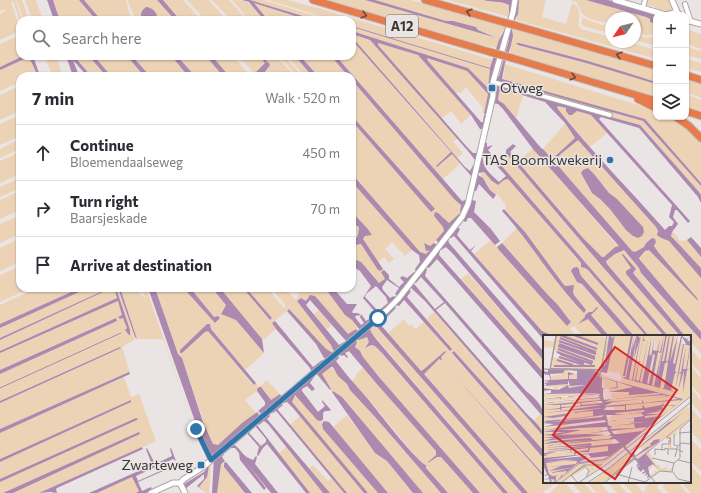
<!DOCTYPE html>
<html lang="en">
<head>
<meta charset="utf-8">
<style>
	:root { --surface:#fff; --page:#f2f2f3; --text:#2b2b33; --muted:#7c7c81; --line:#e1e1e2 }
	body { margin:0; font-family:Commissioner,sans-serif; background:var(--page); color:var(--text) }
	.controls { position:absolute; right:12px; top:12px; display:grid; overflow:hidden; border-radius:8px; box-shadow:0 1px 3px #0004 }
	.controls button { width:36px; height:36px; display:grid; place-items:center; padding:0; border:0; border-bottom:1px solid var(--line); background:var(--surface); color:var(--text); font:20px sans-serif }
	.compass { position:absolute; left:605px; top:12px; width:36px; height:36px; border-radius:50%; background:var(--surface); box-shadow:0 1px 3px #0004; rotate:235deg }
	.stop { position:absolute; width:12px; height:12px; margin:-9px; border:3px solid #2f75a9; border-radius:50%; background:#fff }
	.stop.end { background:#2f75a9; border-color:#fff; box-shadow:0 1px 4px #0008 }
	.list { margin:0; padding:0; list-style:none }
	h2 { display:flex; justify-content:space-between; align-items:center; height:52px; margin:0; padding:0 16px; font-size:17px }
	h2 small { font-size:13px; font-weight:400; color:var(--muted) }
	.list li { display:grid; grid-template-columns:26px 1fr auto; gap:12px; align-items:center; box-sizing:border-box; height:56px; padding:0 16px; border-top:1px solid var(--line) }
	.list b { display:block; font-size:15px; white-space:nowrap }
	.list p { margin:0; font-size:13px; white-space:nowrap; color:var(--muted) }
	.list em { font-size:13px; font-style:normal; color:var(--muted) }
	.icon { flex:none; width:22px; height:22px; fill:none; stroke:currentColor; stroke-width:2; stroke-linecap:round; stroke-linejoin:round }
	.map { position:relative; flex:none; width:701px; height:493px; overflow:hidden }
	.search { position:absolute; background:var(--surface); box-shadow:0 1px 3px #0004; left:16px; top:16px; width:340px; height:44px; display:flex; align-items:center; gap:10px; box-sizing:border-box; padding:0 14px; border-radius:12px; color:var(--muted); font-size:15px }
	.panel { position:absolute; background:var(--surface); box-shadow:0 1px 3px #0004; left:16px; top:72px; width:340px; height:220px; border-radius:12px }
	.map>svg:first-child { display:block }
	.green { fill:#edd3b6; fill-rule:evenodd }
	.water { fill:#ac89af; fill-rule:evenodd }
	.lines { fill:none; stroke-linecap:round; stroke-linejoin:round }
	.stream { stroke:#ac89af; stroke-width:1 }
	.minor-casing { stroke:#aca6a6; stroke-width:6 }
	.tertiary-casing { stroke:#aca6a6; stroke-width:7 }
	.motorway-casing { stroke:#c3c2c2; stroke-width:9 }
	.minor { stroke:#fff; stroke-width:4 }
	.tertiary { stroke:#fff; stroke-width:5 }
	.motorway { stroke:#e67b4c; stroke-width:7 }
	.motorway-bridge-casing { stroke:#c3c2c2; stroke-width:9; stroke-linecap:butt }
	.motorway-bridge { stroke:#e67b4c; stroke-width:7 }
	.oneway { stroke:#6c4a3c }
	.route { stroke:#2f75a9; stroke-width:5 }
	.poi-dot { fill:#2f75a9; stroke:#eae4e4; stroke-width:1.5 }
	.labels { text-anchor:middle; stroke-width:3; stroke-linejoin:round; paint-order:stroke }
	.shield { fill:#eae4e4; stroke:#6d6a6a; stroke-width:1 }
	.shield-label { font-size:13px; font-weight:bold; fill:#383535 }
	.poi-label { font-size:14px; fill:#383535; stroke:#eae4e4; text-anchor:end }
	.inset-river { fill:none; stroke:#ac89af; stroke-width:2 }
	.inset-road { fill:none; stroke:#a39e9e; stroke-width:1 }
	.view { fill:#d62828; fill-opacity:0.15; stroke:#d62828; stroke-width:2 }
	.inset-edge { fill:none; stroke:#383535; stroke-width:2 }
</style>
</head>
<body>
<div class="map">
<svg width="701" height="493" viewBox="0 0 701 493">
	<rect width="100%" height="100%" fill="#eae4e4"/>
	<!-- green -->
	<g class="green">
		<polygon points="0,0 22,0 29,20 24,20 17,1 16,1 22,20 20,21 13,1 11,2 20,29 20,31 0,40 0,14 5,11 5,9 0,11"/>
		<polygon points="25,0 36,0 43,20 32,20"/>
		<polygon points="53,0 79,0 96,20 62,20 58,15"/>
		<path d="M84,0h41c4,6 3,13 7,19l-31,1z"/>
		<path d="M127,0h30l18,20h-17l-1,-5 -16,-2 -1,5 2,2h-4c-6,-6 -7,-13 -11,-20z"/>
		<polygon points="163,0 183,0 201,20 180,20"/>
		<polygon points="187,0 209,0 226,20 205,20"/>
		<polygon points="212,0 229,0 247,20 231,20"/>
		<path d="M232,0c20,0 20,6 32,20h-15z"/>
		<polygon points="250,0 264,0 328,20 316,20"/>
		<polygon points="268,0 287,0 322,9 493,60 490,68 352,26 352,20 333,20"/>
		<polygon points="327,0 365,0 496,38 496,37 478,30 476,27 453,21 446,21 375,0 411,0 506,27 501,34 497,48 478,44"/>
		<polygon points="448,0 483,0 489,2 498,1 509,5 509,17"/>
		<path d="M518,0h28l-4,17 24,7 6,-21c9,4 8,14 6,22l3,4 30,8v5h16l29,8v9l-143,-40z"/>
		<path d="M570,0h16l60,17 4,2v3l3,1 2,-3 1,1v12l-9,3 -12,-4v-14h-24v5c-7,0 -27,-4 -30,-11 -2,-3 -2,-6 -4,-9z"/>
		<polygon points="647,0 670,0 673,9 672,12 670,13 654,10 655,7 644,4 645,1"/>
		<polygon points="254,3 295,16 299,20 268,20"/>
		<polygon points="583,18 602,25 611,25 611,34 583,26 581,23"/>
		<polygon points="352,27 490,69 488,88 468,68 352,31"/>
		<polygon points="512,28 656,70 656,82 548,50 519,43 518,45 586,63 656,84 656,97 524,58 509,52 513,37"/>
		<polygon points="686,29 701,34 701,49 686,44"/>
		<polygon points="352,34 370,40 457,139 453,142 463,153 457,158 352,37"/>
		<polygon points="635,34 647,38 656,36 656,46 635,40"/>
		<polygon points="20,35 20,56 23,56 0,67 0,44"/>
		<polygon points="352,40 451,153 436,166 437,167 452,154 460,164 443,179 336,56 352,56"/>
		<polygon points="379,43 418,55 471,115 461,124 451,111 441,119 378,45"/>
		<polygon points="686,47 701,51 701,59 686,55"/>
		<polygon points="45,56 56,56 63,76 52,76"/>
		<polygon points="74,56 89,56 106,76 91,76"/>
		<polygon points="94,56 127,56 144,76 111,76"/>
		<polygon points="132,56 162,56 173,58 188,76 150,76"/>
		<polygon points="177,56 206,56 224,76 195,76"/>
		<polygon points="212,56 233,56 249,74 252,71 238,56 259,56 265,63 264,65 252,76 229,76"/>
		<polygon points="264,56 276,56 271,59 278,58 295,76 266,76 264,73 267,62"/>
		<polygon points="280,56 284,56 302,76 297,76 280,57"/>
		<polygon points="287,56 295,56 312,76 304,76"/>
		<polygon points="300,56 331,56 348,76 318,76"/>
		<polygon points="29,57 36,72 36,75 20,76 20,82 0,91 0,70"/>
		<polygon points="427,58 467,71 488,94 484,114 482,112 483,108 466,87 461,93 458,92 456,94 426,59"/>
		<polygon points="686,59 701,63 701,72 686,68"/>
		<path d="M505,64l136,42 15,5v6c4,0 9,-1 13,0 10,2 25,18 32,25v41l-56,-64 -142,-39z"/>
		<polygon points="686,79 701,84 701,98 686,92"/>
		<polygon points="352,80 455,200 461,205 460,214 449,223 442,216 434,216 443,227 444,231 433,244 430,246 423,244 426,250 430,250 426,254 419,252 352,174 352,121 431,212 435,209 352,116 352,89 353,87"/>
		<polygon points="501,81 643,121 701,186 701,195 642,127 501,87"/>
		<polygon points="20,86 20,111 0,120 0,95"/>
		<polygon points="502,89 523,96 516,119 504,104 498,100 499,92"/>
		<polygon points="686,94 701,100 701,112 686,107"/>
		<polygon points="558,106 566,108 574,113 577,111 591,115 607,133 590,147 557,108"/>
		<polygon points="20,115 20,136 0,145 0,124"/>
		<polygon points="565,124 575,138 552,159 543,149"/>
		<polygon points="20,139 20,149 0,158 0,149"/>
		<path d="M576,140h2l78,87 2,6 11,8 32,37v54l-61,-72 -1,-2 6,-7 4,-2 49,52 -40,-49 -4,-6 2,-4 -4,-4 -6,5 -2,4 -9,5 -3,-1 -78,-90zM588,168l6,6 15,19 1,16c-7,-7 -22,-18 -24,-27 -1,-4 1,-10 2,-14z"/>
		<polygon points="533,149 615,243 619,246 615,247 604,257 602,257 583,238 517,161"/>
		<polygon points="20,152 20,174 0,183 0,161"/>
		<polygon points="506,153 602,266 664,336 649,336 497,160"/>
		<path d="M484,172l8,9 6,4 6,-5 4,-1 69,79 4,5v4h4l3,3 58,66h-12l-52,-59 -2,-3 -1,-5h-7l-1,2 6,11 5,2 45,52h-18l-18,-21 7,-7 -1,-1 -5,5 -7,3 1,2 -8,7 10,-5 15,17h-20l-9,-10 -4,3 6,7h-26l-1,-2 -7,-3 -68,-77 17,-14 76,86 4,-4 -1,-2 -68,-77 15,-15 48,65 9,10c3,-8 -2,-15 -10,-18l-39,-53 -19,-22 -1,-6 -8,-10 -1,1 -6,-5 -3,-7 -6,-7v-3z"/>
		<polygon points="20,178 20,188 0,197 0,187"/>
		<polygon points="352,182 412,250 405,256 392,242 385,249 394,259 389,263 384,257 378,262 363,239 365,236 371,234 367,228 352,212"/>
		<polygon points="20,191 20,210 0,219 0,200"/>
		<polygon points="20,215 20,234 0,243 0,224"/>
		<polygon points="352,222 355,225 359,227 358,235 354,240 357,245 361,244 380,271 383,269 384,270 381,272 385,279 381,282 378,282 372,274 352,257"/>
		<polygon points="672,231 678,237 679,240 682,241 687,240 701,257 701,268 672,238 673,237 672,236 671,236"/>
		<polygon points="20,238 20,262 0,271 0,248"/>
		<polygon points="623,249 639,268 641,274 701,340 701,354 690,341 690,336 685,336 633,273 635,269 622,255 631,268 626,274 680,336 668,336 607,264 606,261 615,254"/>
		<polygon points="20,266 20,288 31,288 0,302 0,275"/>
		<polygon points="468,273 544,361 544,373 461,279"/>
		<polygon points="37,288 80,288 0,324 0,305"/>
		<polygon points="88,288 114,288 117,298 0,351 0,340 106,290 0,338 0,328"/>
		<polygon points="116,288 118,288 135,339 122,347 130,373 129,372 0,429 0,403 121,348 120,347 0,401 0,374 117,321 116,318 104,323 0,370 0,353 118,301 122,315 118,317 120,319 123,318 127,328 130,330"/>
		<polygon points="120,288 138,288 140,294 145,298 142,288 146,288 194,427 163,339 137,339"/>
		<polygon points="155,288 180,288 187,292 215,323 220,318 218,316 214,317 192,290 188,288 212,288 226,305 221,313 236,320 264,353 245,370 211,329 211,326 208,323 180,350 182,353 205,332 208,331 253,385 256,383 259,387 257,389 257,391 245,400 256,413 242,423 218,445 213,444 210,440 182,358 178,354"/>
		<polygon points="220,288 243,288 270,320 272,318 246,288 267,288 284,308 286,306 271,288 285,288 296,300 299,294 294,288 325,288 345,315 352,320 358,328 348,334 327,310 312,295 306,301 301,298 297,301 331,345 333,351 332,352 326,350 289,309 272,323 276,329 265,339 262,339"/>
		<polygon points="319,310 332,325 326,330 314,314"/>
		<polygon points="434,312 544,437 544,451 454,351 452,354 544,459 544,475 444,362 544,477 544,482 557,482 553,485 551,484 552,486 542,493 528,493 424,374 439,358 442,359 441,357 446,352 445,351 423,371 421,371 388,333 404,319 409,326 411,324 415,329 424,322 450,351 447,342 427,319"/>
		<polygon points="375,326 377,327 522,493 508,493 371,332 371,328"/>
		<polygon points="366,337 369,339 369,342 365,347 367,348 371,345 375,346 382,353 503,493 480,493 379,377 363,357 360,351 355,347 356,341"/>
		<polygon points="690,348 701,360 701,374 690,362"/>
		<polygon points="690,365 701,378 701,396 690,384"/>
		<polygon points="331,367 347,384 350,390 376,418 441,493 423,493 342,397 333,391 332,392 330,390 331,389 322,374"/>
		<path d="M363,368l73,83v4l-8,7 1,1 8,-6h4l32,36h-25l-22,-25v-3c-8,-4 -15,-15 -21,-22 -18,-21 -34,-43 -54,-62l5,-4v-3z"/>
		<polygon points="124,377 131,397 139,394 156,441 39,493 13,493 140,434 3,493 0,493 0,482 138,419 136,418 0,479 0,462 131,402 131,400 0,459 0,433"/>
		<polygon points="267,380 280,394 271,400 260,386"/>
		<polygon points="690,387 701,400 701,414 690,401"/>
		<polygon points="295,395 320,421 322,421 323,429 378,493 368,493 292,403 292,401"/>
		<polygon points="690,407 701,420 701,443 690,430"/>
		<polygon points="540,414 544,418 544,433 534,421"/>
		<polygon points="347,415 375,453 387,461 413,493 388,493 333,427"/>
		<polygon points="300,416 364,493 347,493 290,425"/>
		<polygon points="690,438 701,450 701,472 691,462 690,463"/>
		<polygon points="286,447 323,493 310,493 279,453"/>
		<polygon points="211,462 209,493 207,493 199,487 207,477 208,466"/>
		<polygon points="223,462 224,467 245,493 217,493 221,463"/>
		<polygon points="690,464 701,477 701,493 691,493 681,482 690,482"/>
		<polygon points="313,465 328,481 332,478 344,493 330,493 309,468"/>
		<polygon points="132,477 139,491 136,493 97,493"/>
		<polygon points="561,482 565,482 574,493 550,493"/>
		<polygon points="571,482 583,482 593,493 581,493"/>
		<polygon points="587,482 600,482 609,493 596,493"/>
		<polygon points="607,482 617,482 627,493 617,493"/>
		<polygon points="622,482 634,482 643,492 646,489 645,488 650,482 653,482 655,485 656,482 662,482 657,487 662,493 649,493 648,492 646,493 632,493"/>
		<polygon points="667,482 678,482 687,493 668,493 662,486"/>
	</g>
	<!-- water -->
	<g class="water">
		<polygon points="47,0 53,0 58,15 62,20 54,20"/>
		<polygon points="79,0 84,0 101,20 96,20"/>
		<polygon points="157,0 163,0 180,20 175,20"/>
		<polygon points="242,0 250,0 316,20 299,20 295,16 254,3 268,20 264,20 249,2"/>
		<polygon points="365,0 375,0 446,21 453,21 476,27 478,30 497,38"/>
		<path d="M483,0h29l-1,13 -6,20 -2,2 -11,39 1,2 5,1 1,-1 10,-36v-7l7,-30 2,-3h1l-1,14 -3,5 -3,10 1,7 -2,9 -6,18 -3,16 143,40 56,64v3l-58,-65 -141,-40 -1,2 -3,-1 -1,-2 -6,-3 -1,3 2,15 -5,19h-3l4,-20 -21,-23 -40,-13 1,3 53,61h2l1,-7 3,1 -3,13h-4l-9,-14 -53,-60 -40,-12v2l89,102 6,6h4l-1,9h-1v-2l-7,-9 -98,-111 -18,-6v-3l116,37 20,20 2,-19 -138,-42v-1l138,42 9,-28 7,-13 3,-10v-12c-9,-5 -17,-2 -26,-5z"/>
		<polygon points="586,0 608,0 661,15 656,15 656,21 654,20 653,23 650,22 650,19 646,17"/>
		<path d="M146,7c8,1 11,6 12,13h-16c-3,-5 0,-10 4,-13z"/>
		<polygon points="352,37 465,167 470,171 474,164 476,164 472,177 452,154 437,167 436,166 451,152 352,40"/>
		<path d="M516,43h3c46,11 92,24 137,39v2l-70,-21 -68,-18z"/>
		<polygon points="23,56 33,56 40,76 35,76 36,74 36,72 29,57 0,70 0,67"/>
		<polygon points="66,56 74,56 91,76 87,76 73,60 79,76 73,76"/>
		<polygon points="89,56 94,56 111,76 106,76"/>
		<polygon points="127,56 132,56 150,76 144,76"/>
		<polygon points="162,56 177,56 195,76 188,76 173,58"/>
		<polygon points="206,56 212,56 229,76 222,75"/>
		<polygon points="259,56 264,56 267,62 269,63 270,65 264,73 266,76 252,76 265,63"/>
		<polygon points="295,56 300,56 318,76 312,76"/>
		<polygon points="331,56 336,56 462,201 466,200 467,202 462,213 460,212 461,205 455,200 352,80 352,76 348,76"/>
		<path d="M497,84l3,1 1,2 139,38 59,67 2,3v8l-3,-6 -59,-69 -38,-11 -2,2 91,102 -2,2 -11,-13h-2l-2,7 5,7 -6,8 -1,4 30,32v10l-32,-37c-4,-2 -9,-3 -12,-6l1,-4 -2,-4 -78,-87 -16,13 -8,8 78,90 3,1 9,-5 2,-4 6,-5 3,1 1,3 -2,4 4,6 39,46 1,3 -49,-51 -4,1 -6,7 1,2 61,72v8l-60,-67 -2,-5 -15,-18 -9,4 -9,7 1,3 61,72h-4l-62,-70 -96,-113v-3l7,-6 3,2 -6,6 7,9 66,77 19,19h2l11,-10 4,-1 -86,-97 -30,-40 -5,-5 -5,-1zM502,89l43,13 20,21 10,15 -23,21 -8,-9 -3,-2 -37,-44 -6,-4 1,-8zM558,106l8,2v3l3,4h3l5,-4 14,4 81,90 -3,12 5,5 -2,4h-3l-4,4c-36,-41 -75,-80 -108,-122z"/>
		<polygon points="352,116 435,209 431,212 352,121"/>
		<path d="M484,142l3,1v4l6,-2 -5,5 161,186h-3l-58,-66 -3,-2 -4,-1v-4l-4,-5 -69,-79 -4,1 -6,5 -6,-4 -8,-9 -5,1 -1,-2 4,-14 1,1c-1,10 9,17 16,24l7,-6 -19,-21h-5z"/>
		<polygon points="588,168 594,174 609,193 617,199 643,227 644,232 642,236 638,238 633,236 626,230 610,209 600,199 592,193 581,173 583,170"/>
		<polygon points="352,174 420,252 426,254 430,250 426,251 424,243 430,246 434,243 437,245 416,272 415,269 420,262 419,255 412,250 352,182"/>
		<polygon points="478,175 483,178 490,190 496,195 493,199 479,184 476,191 473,191 476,176"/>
		<polygon points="472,200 476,201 474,212 491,229 500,241 495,245 471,218 468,218 466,222 463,221"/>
		<path d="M504,209l21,23 39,53 2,1 8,-1 -1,7 1,3 12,15 -2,3c-31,-31 -52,-69 -81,-101l-1,-1z"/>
		<polygon points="352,212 367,228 372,235 365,236 363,239 383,269 380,271 378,270 361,244 355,245 353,243 358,235 359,227 355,225 352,222"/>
		<polygon points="435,212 438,213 449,223 459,214 461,214 439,243 436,240 444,231 443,227 434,216"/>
		<polygon points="457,227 460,229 457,235 470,250 476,245 471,251 542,331 549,334 550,336 544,336 544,340 454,236 451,238 449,237"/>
		<polygon points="691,237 701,248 701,257 687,240"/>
		<polygon points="448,239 449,243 544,352 544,361 454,255 446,247 441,250 440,249"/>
		<polygon points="502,243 548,295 557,304 571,322 567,326 499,250 497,247"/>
		<polygon points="439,250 440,251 439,255 544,373 544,381 437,259 429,268 426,267"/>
		<polygon points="623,254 636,269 633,273 685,336 680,336 626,274 626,271 631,268 622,255"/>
		<path d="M352,257l2,2 7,3 18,21 6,-4 -4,-7 3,-2 5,5v4l10,8 5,-5 -4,-4 2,-2 5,2 7,-6 1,2 -17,22 -3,-2 4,-6 -12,-8 -5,7 1,3 7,8 4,-2 2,2 -22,20 -1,-1 3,-4 -13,-15 8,-12 -11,-15 -8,-5zM376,286l10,11 2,6 -10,8 -13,-14 1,-3z"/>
		<polygon points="577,267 579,269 580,274 582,277 634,336 627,336 582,284 577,282 571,271 573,268"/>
		<path d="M424,268l3,1 -2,7 101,115c9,7 18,15 18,27l-99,-115 -9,7 90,103c6,6 18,16 18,24l-119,-136 -15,-14 3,-3 2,1 20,24 9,-7 -23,-25 -5,6 -1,-1z"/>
		<polygon points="80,288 88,288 0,328 0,324"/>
		<polygon points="114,288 116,288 130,330 130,335 129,335 125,330 127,328 123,318 120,319 118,317 122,315 118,301 0,353 0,351 117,298"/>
		<polygon points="118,288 120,288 137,339 135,337"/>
		<polygon points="148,288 155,288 178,354 182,358 203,422 213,444 218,445 242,423 257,412 260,416 213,457 197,427"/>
		<polygon points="180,288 188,288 192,290 214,317 218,316 220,318 215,323 187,292"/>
		<polygon points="212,288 220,288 262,339 264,353 236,320 221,314 226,305"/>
		<polygon points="243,288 246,288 272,318 270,320"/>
		<polygon points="325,288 333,288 347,304 357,304 352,312 353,313 357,313 360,314 359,316 357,315 355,317 361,325 364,323 360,317 361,314 366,321 371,318 372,320 360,330 352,320 345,315"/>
		<polygon points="408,289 411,291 407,297 452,349 450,351 405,301 404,300 399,306 396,305"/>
		<polygon points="105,290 105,291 0,340 0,338"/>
		<polygon points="310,295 315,296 348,334 356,329 358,331 347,342 310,300 306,305 339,345 344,342 345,343 334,352 331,345 297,301 301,298 306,301"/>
		<polygon points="394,306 396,308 380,324 421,371 423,370 445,351 446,352 441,357 442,360 439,359 424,374 528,493 522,493 377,327 372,326"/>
		<polygon points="597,307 598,308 591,315 609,336 603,336 588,319 578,324 585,317 585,315 589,312 592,312"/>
		<polygon points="289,309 326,349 333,353 328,359 324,358 316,344 287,311"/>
		<polygon points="116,318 117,321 0,374 0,370"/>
		<polygon points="275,321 313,367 322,360 323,361 322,363 311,371 310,368 276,329 272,323"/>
		<polygon points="207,324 210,324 211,329 256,383 254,385 208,331 205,332 182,353 180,353 180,350"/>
		<polygon points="370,327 371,332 376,339 508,493 503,493 382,353 375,346 371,345 365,348 369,342 367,337 359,340 357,339"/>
		<polygon points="356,340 357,342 355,347 360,351 363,357 379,377 480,493 473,493 441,457 437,457 428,463 428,462 436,455 436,451 376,383 349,351 345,353 348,357 347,358 344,355 341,356 339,353"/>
		<polygon points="120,347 121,348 0,403 0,401"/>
		<polygon points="454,351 544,451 544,459 452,353"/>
		<path d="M338,355l1,3 -3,3c10,14 20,24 31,37 10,12 49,63 59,67v3l22,25h-7l-65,-75 -26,-28 -3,-6 -9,-8 -5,-9h-2l-9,7 9,15 -1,1 -14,-17z"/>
		<polygon points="443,362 544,475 544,477 444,363"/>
		<polygon points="129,372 130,374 0,433 0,429"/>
		<polygon points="314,374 314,377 310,383 315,389 312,391 307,386 302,389 302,391 318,412 325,406 322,402 322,400 331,410 329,411 325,411 323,413 323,420 320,421 317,420 295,395 292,402 368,493 364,493 293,408 287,402 284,403 283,402"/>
		<polygon points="259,387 261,387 271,400 280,394 282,397 262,414 258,411 265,405 265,402 257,391 257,389"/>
		<polygon points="333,391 342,397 423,493 413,493 387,461 375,453 332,392"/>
		<polygon points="131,400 131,402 0,462 0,459"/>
		<polygon points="281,403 283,405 278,409 278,410 347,493 344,493 277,412 276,411 273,413 270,412"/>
		<polygon points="268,413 270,416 267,419 330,493 323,493 268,424 264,421 259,425 258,422"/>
		<polygon points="136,418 138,419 137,420 0,482 0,479"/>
		<polygon points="324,421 329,422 388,493 378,493 323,429 322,424"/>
		<polygon points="257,425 310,493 306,493 267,444 263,448 258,456 257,455 259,447 246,432 253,427 253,428 249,433 261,446 266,442 266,439 256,427 254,426"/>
		<polygon points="139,432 140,434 13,493 3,493"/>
		<path d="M233,444c9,5 8,12 20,16l3,-4 1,1 -2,7 23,29h-7l-25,-31 20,26 -2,2 -24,-30 -1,-7 -4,-5h-4l-6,5v-3z"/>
		<polygon points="142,447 143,449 57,488 56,489 57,493 50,492 39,493"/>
		<polygon points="147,448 155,464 172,456 170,449 171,448 176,461 173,459 136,476 138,481 176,464 177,465 138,482 142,491 151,487 152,490 146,493 136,493 139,491 132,477 97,493 89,493 152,465 146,449"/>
		<polygon points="222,453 224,454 222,457 225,461 221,464 217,493 212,493 214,458"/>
		<polygon points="226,462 252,493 245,493 224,467 224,463"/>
		<polygon points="208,466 209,466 207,477 199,487 207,493 197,486 204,479 204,474 185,489 184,484 204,472"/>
	</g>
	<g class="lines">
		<!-- stream -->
		<polyline class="stream" points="0,388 121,333"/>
		<!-- minor casing -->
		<g class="minor-casing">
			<g id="minor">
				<polyline points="685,4 691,22"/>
				<polyline points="643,8 645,0"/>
				<polyline points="493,82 610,115"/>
				<polyline points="194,424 211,460"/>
			</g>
		</g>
		<!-- tertiary casing -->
		<g class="tertiary-casing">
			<g id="tertiary">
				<polyline points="615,0 666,15 677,12"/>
				<polyline points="672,0 677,12 680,15"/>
				<polyline points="686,20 701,24"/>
				<polyline points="180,483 185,493"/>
				<polyline points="151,493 173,483 180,483 184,479 203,467 386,311 398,299 462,217 468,204 493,96 493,82 513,12 515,0"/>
			</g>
		</g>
		<!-- motorway casing -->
		<g class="motorway-casing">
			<g id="motorway">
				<polyline points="313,0 490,52"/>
				<polyline points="425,0 506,23"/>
				<polyline points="514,25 656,66"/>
				<polyline points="512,58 656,101"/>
				<polyline points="686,75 701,80"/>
				<polyline points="638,99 656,108"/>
				<polyline points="686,111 701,116"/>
				<polyline points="676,117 689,126 701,138"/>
			</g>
		</g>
		<!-- minor -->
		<use href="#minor" class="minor"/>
		<!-- tertiary -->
		<use href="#tertiary" class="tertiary"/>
		<!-- motorway -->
		<use href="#motorway" class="motorway"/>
		<!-- motorway-bridge casing -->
		<g class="motorway-bridge-casing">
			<g id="motorway-bridge">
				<polyline points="506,23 514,25"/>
				<polyline points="490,52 512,58"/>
			</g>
		</g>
		<!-- motorway-bridge -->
		<use href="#motorway-bridge" class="motorway-bridge"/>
	</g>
	<!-- one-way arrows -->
	<defs><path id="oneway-chevron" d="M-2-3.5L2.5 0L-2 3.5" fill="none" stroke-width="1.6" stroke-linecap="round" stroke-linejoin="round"/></defs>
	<g class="oneway">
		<use href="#oneway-chevron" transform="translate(469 12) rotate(-164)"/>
		<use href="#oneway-chevron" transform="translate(364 15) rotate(16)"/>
		<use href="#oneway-chevron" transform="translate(619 55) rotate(-164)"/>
		<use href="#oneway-chevron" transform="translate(573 77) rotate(16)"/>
	</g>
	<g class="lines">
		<!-- route -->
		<polyline class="route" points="196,429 211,460 378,318"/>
	</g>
	<!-- markers -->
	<g class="poi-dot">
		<rect x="488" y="84" width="8" height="8" rx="2"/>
		<circle cx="610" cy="160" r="4"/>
		<rect x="197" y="461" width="8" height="8" rx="2"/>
	</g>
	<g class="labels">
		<!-- shield labels -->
		<rect class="shield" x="386" y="15" width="32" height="22" rx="3"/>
		<g class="shield-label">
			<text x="402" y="31">A12</text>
		</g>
		<!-- poi labels -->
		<g class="poi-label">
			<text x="500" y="93" text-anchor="start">Otweg</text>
			<text x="602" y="165">TAS Boomkwekerij</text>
			<text x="193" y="470">Zwarteweg</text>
		</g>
	</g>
	<!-- overview -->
	<g transform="translate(543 335)">
		<rect width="148" height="148" fill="#eae4e4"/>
		<path d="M14,0l49,2 3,7 -4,21h-2l-2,6 -50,-3 2,-11 7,1 1,-3 -7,-4v-4l-11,1v-8l11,2zM68,0h26l-1,8 1,-8h3l1,3 3,-3 -2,13 2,-13h4l-1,6 2,-6h3l-4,27 5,-27h2l-3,18 3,2v-18l5,-2 -5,31 6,-31 5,1 -5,25 6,-26h2l-8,46 9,-46h3v4l4,-4 -6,34 -3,-1 5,-28 -4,21 -3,1h2l-2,16 2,-9 2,4 2,-9 2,1 -2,-2 5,-22 2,1 -8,45 10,-50 2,7 -6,35 7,-35h4l3,6v-2v47l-103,81v-9l-27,16h-10l-8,-26 4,11 -1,-5 8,-2h-8l40,-5 1,5 18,-1 6,-5h-4l-1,-3 13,-4 -3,-3 9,-5 -4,-1 2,-4 -7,-1 2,-4h-8l1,-3 -4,-6 39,-3 -1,-3 -36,5 3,-5 -4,-2 46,-5 -40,3 1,-5 28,-3 -39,4 8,-3 -8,-3 8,-2 -1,-6 37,-3 30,9 -11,2 15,-2 -82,-22 -7,-6 27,10 2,-3 -3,-5 -11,-2zM21,35h4v5l9,-1v5l-10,1v4l18,4 -16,1 -1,-3 -10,1v3l33,-2 -3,2 10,-1 3,4 -58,5v-4l17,-1h-8l3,-3 -2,-3 -10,-1 11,-5v4l10,-1 -1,-4 -12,1 -1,-5 -7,-2 7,2 13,-2zM59,44l32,8 -5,2 16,1 -36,2v-4h-3l-3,3 2,-2zM51,60v2l-51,5v-3zM58,63v2l-58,5v-2zM55,66l1,3 -50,5 53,-5v3l-22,2h23l-60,8v-4l16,-1 -16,1v-7zM148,68l-4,4 4,1v11l-14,12 -1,5 -4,-2 -1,13 4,1h-7l1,-8 -4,-1 -14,11 17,-15 -25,20 6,-3 7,13h4v4l6,-2 3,1 -3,2h4l3,-4 -2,6 -12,-1 -8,7 -2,-3 6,-2 -2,-2h5l-1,-3 -3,-3 -7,6 -1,-2 7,-5 -4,-5 -3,-3 -7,5 1,-3 -3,2 -2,-3 9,-8h-3v-3l-8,8 -3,-1zM58,75l-2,5 -4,1 4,1 -56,8v-3l11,1 -2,-1 26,-4 -31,3h-4v-3l24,-1v-4zM33,88l-11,2 12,1 -18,2v2l42,-6 -29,5 31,-1v3l-17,3 16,-2 1,4 9,-1 -2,2 3,2 -2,5 -20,3 3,-5 -4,1 1,4 -48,5v-6h3l-3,-2 20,-2 -20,2v-3l9,-1 -9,1v-9l15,-1 -15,1v-4l14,-2 -14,1zM67,110l2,5 -68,8 -1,-3 5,-2h-5l44,-5 2,3 1,-3zM86,118l4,5 -31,25h-12z" fill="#edd3b6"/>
		<path d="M13,0h1l-6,33 48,1 -5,2 4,1 1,2 1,-3v5l-4,-3 4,4 83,22 -58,47 3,4 61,-49 -61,49 4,4 13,-12 24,-20 3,-1 12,-10 7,-1 -7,1 -12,11 -38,30 1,4 12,-9 4,-1 -1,-2 4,-4 6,-1 -1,3 -24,15 3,2 53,-42 -24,20 4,1 -1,10v-9l-4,-2 -20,17 13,16 -6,-6 -5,3 2,10 -3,1 1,-4 -3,2 1,-4 -3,2 -1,-1 3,-2 -2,-2 -2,3 -4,-4 3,-3 -4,2 2,-4 -3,-3 4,2 -7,-6 2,3 -32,24 31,-25 -10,-11 -18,14 -26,3 -23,19 23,-20 26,-2 17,-15 -17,14 -27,3 -23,20 -1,-3 3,1 5,-6 -6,1v4l-5,-1 1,4h-5l3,-1 -1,-3 -6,1 6,-2 -1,-3 -5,1 4,-2 -4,-9v-12l13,-1 -12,3h4l-4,1v2l30,-3v-3l-11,1 8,-1 -1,-2 -27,2 44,-5 -44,3 48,-5 -48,3 70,-7 -21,2 -1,3 29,-3 -5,-4 -72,7 49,-6 -49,4 10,-3 37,-3 3,2 16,-1 4,-3h-4l2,-2 -3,-3 -22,3 22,-4 -1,-3 -27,1 -22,2h23l-23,5 27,-1 -32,5 32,-5 21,1 -63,6 10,-3h-10l15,-2 -15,-1 23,-3h-23l16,-3 -16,1 63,-8 -1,-2 -62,7 11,-3 -11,-1 4,-1 -4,-1 24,-2 -1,-3 -13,2 -10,-1 60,-9 -60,5 18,-2 -1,-2 -17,1 17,-2v-3h-17l58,-5 -2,-2 -56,5 59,-6 -4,-1 3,-2 -40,3v3l-1,-2 -17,1 58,-6 -58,1 8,-1v-3l-8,1v-3l15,2 10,-5 1,3 17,-3 -16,1 -2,-6v4l-25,2 4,-1 -3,-2 6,-1 -7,-1 7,-1v-2l-7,1 7,-1 -1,-3h-6l6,-1h-6v-3l5,1v-2l-5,-1 50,2 -43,-2zM22,35l12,1v8h-8v-4l6,-1 -7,-2v7l-17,1 -1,-6 17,-1h-4zM59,43l14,4 1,5 -11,2 12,-1 -1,-6 16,5 -24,5h20v3l-26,2v-8l2,-1h-3zM115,58l4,1 -49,5 51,-4 3,1 -24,3 27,-3 8,3 -34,4 -2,-3v3l-38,3 9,-4 29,-3 -38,3 8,-3 -8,1 -1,-3zM138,65l-5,5 -11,1 -3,-3v2l-17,3 -1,-2 -2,-1 1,3 -17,2v-5zM55,66h4v2l-20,2 -1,-2 -1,3 -19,1v-2zM53,70h6l-41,6 1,-3zM82,71v4h-21l2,-3zM119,71h13l-14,10 -16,2v-2l17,-2h-17l22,-4 -10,1 6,-2zM101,75v2l-27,3 -2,-2zM50,76v5l-26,3v-6zM98,78l3,3 -36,5 -2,-6zM61,80l-2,2 -50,5 6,-1zM91,83v4l-5,1 16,-1 -33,4h-3l-2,-5zM91,89l1,4 -25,1 2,-3zM104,92l-5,4 -24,3 -1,-3 1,3h-5l-2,-3zM65,111v5l-33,4 2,-3h-5l-1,-2 17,-2v2l-11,2h12l1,-4zM45,119l3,3 -3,1 21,-2 -5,3 -25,3 7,-3v-3l-41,4zM43,123l-23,2 14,1 -1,3 -28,3 13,-1 -12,5 22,-3 -22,5 18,-2 -3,4 -12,1 -3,-2 -3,-11 17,-2 -18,1zM65,0l-5,29 2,1 4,-30 4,3 2,-3 -8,38 -6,-1zM91,0l-2,14 5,-14 3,3 1,-3 -8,46 2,-1 9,-45v5l2,1h-3l-4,20 3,1h-3l-3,18 3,1 10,-46 -9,46 2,2 10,-48 -3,21 2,-2v3l4,-22 -2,15 4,1 4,-16 -3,16 2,1 4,-16 -8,50 9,-48v-2l-1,-1h3l-5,26h2l5,-26h1l-4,26h2l5,-26h1l-4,27 8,-27 -5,28 2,1 6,-28 6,3 4,-4 -4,5 4,2 -4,27h3l-3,1 -4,22 1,-22 -6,21 3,-17 -2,-1 -4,17 8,-46h3l-4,-7 -7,34 2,2h-2l-4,17 4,2 -14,-4h3l4,-26 -3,1 -5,25 -38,-10 4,-1zM94,2l-3,22 6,-21 -8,42 -3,-1zM141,9l6,2 -4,23h-3l3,-23 -5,26 -2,1zM115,17l3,1 -7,33 -2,-1zM110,19l2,1 -6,29 -2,-1z" fill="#ac89af" fill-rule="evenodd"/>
		<path class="inset-river" d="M17,0l37,14M31,0l24,9M17,3l36,14M16,6l37,13M16,9l36,13M15,11l37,13M15,14l35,13M14,17l35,12M17,19l24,9M16,22l25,8M14,25l16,5M11,31h41M81,41l8,-41"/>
		<path class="inset-road" d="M64,0l-7,40 4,38 5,16 47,54M138,0l10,10M0,34l57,1M7,34l6,-34M148,84l-11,10v29l-6,5 -2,8 6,8 13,3M136,98l12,-1M131,99v11l4,1M125,114h8l5,-6 10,1M119,115v-6h7v-4M112,120v-6l10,1v-2l3,1v6M66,122l14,-12M132,122l2,-8 6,3M109,123l22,5M135,125l13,3M73,139l29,8 15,-11 12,1M43,142l3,-6 -4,-5 -14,9 13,-10h18M18,148l10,-8 7,8M35,148l29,-19 84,-68M44,148l21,-14 83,-67M61,148l31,-24M85,148l4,-16"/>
		<path class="view" d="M72,12l62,43 -62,89 -62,-44z"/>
		<rect width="148" height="148" class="inset-edge"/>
	</g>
</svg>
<div class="controls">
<button>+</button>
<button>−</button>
<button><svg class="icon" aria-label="layers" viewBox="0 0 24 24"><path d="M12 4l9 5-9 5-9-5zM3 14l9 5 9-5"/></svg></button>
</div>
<svg class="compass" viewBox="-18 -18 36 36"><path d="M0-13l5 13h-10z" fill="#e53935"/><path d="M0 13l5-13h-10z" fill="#7c7c81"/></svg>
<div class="stop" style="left:378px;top:318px"></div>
<div class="stop end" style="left:196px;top:429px"></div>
<div class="search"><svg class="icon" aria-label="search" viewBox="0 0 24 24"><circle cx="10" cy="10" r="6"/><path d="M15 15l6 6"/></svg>Search here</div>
<section class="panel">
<h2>7 min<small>Walk · 520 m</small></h2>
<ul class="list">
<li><svg class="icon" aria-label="ahead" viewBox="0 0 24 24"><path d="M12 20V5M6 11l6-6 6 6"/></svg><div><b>Continue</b><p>Bloemendaalseweg</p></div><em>450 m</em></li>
<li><svg class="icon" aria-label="right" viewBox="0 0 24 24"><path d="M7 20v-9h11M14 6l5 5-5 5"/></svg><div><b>Turn right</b><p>Baarsjeskade</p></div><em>70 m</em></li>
<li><svg class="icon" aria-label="arrive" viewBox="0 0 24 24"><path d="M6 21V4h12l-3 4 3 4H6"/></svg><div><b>Arrive at destination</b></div></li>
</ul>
</section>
</div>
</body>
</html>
